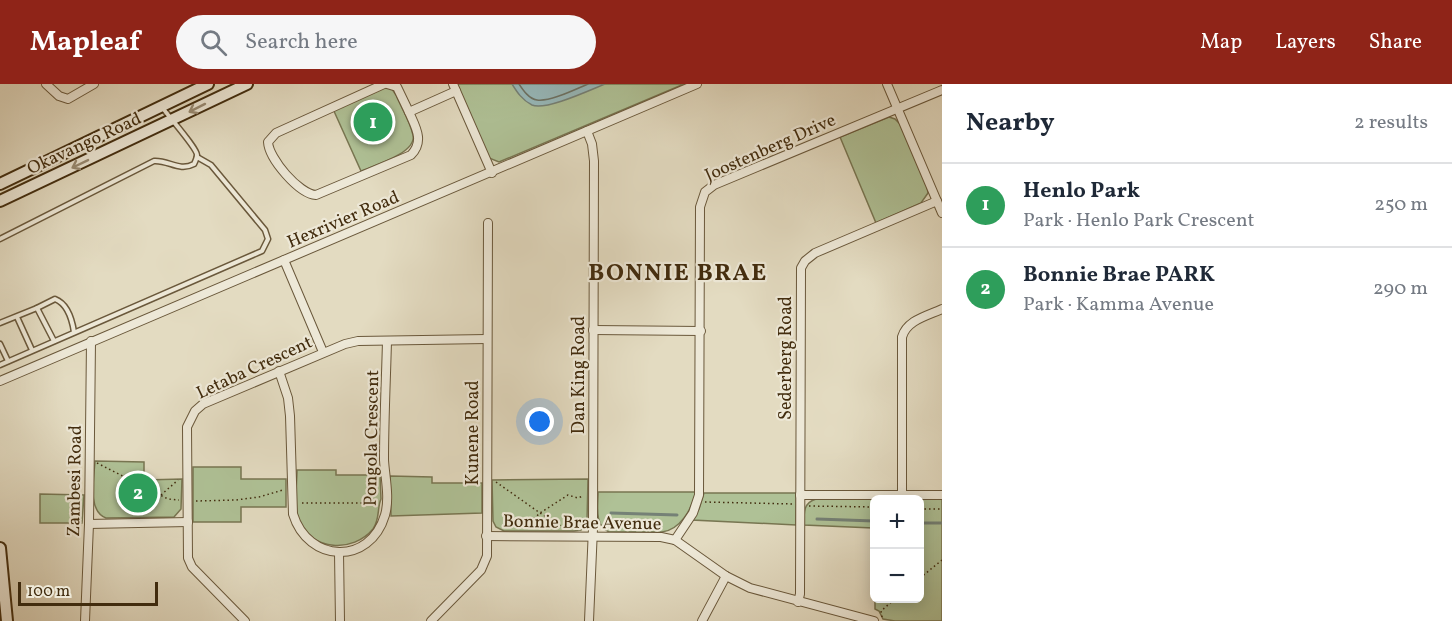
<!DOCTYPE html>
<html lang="en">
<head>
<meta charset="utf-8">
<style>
	:root { --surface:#fff; --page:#f6f6f7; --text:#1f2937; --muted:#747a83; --line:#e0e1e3; --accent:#8f2418 }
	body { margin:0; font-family:Vollkorn,serif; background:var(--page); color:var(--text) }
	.controls { position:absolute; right:18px; bottom:18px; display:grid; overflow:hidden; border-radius:9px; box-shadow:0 3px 15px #0003 }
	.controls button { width:54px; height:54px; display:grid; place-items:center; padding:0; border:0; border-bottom:2px solid var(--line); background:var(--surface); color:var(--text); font:30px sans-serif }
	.scale { position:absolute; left:18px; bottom:15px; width:140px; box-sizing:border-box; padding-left:6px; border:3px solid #422c0e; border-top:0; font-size:16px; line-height:21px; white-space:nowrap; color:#422c0e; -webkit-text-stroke:4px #ede8d7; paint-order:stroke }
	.you { position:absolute; left:540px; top:338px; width:21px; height:21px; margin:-15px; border:4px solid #fff; border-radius:50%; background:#1a73e8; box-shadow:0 0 0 9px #1a73e833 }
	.badge { display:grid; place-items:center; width:39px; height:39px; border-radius:50%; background:var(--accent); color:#fff; font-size:20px; font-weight:700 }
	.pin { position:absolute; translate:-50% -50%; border:3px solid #fff; box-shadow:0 2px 6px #0006 }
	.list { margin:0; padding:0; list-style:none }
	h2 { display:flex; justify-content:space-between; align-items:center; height:78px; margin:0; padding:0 24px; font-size:26px }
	h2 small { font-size:20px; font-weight:400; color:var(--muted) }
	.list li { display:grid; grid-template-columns:39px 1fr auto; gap:18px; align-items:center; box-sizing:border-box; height:84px; padding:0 24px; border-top:2px solid var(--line) }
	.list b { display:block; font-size:22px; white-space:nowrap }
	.list p { margin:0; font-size:20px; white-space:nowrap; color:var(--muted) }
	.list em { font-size:20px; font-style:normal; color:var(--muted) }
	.icon { flex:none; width:33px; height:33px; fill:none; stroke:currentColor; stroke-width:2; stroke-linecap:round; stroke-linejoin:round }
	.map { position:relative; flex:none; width:942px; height:537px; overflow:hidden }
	header { display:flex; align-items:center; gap:36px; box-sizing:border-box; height:84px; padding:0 30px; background:var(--accent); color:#fff }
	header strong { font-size:28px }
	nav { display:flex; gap:33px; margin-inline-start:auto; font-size:21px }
	.search { width:420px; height:54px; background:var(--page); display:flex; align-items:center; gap:15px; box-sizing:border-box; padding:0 21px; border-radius:33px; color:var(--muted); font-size:22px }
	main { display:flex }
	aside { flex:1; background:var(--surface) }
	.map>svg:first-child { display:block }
	.green { fill:#afc196; stroke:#787652; stroke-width:1.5 }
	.water { fill:#97b9bb; stroke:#758176; stroke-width:1.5 }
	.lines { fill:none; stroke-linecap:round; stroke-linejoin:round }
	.shore { stroke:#6c7264; stroke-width:1.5 }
	.stream { stroke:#758176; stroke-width:3 }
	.service-casing { stroke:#6a583b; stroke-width:7 }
	.minor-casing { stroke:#6a583b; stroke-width:10 }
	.secondary-casing { stroke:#422c0e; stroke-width:14 }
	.path { stroke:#422c0e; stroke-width:1.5; stroke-dasharray:1.5 3; stroke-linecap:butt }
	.service { stroke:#ede8d7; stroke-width:4 }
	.minor { stroke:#ede8d7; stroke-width:8 }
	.secondary { stroke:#ede8d7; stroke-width:10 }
	.oneway { stroke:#988a72 }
	.labels { text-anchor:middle; stroke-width:4.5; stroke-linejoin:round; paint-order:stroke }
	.street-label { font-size:18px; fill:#422c0e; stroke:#ede8d7 }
	.district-label { font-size:24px; font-weight:bold; letter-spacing:1.5px; fill:#422c0e; stroke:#ede8d7 }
</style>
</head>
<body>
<header>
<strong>Mapleaf</strong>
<div class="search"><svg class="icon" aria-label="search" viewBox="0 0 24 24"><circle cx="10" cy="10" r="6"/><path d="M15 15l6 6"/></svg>Search here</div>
<nav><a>Map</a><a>Layers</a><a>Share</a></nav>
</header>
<main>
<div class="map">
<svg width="942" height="537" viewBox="0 0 942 537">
	<rect width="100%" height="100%" fill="#e3dbc1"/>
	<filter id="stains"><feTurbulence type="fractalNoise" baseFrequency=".00333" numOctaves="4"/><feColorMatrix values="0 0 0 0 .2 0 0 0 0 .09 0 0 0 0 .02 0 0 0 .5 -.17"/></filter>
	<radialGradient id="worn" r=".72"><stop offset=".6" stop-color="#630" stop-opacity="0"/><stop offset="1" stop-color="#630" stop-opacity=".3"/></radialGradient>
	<!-- green -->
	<g class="green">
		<polygon points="457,0 684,0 499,78 489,74"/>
		<path d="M386,3l6,2 4,6c5,12 14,26 17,40 4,18 -38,30 -52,36l-28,-62z"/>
		<polygon points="889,33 895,35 900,40 927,103 928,109 921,119 876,139 840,53"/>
		<path d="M95,377l49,1v18l38,-1 -1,30 -7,8 -68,1c-19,-7 -12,-40 -11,-57z"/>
		<polygon points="193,383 241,383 241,395 286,395 286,423 241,423 241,438 193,438"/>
		<path d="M297,386h39v5h44l1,24c-4,9 -1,20 -8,30 -20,24 -61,22 -74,-8 -6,-14 -2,-35 -2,-51z"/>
		<polygon points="390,392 432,393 432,399 482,399 482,429 391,432"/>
		<polygon points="588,395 587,437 581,446 574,447 504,447 496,443 493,437 492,396"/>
		<path d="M598,408h98c-4,17 -16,38 -34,40h-53c-15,-7 -11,-26 -11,-40z"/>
		<polygon points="704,409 796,409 796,441 692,436 699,425"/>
		<polygon points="40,410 84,411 82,439 40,439"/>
		<path d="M816,415h126v122h-47l-12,-2 -4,-8 -4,-2v-10l45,-1v-98h-46v83l-1,-55 -69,-3c0,-12 -1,-22 12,-26z"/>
	</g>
	<!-- water -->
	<path class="water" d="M512,0h93c-15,6 -60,27 -73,21 -10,-5 -15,-13 -20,-21z"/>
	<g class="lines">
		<!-- shore -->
		<path class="shore" d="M519,0c4,6 10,15 18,16 13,2 39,-11 51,-16"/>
		<!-- stream -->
		<g class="stream">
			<polyline points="611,429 677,431"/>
			<polyline points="817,435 874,437"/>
			<polyline points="920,439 942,439"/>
		</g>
		<!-- service casing -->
		<g class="service-casing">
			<g id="service">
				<path d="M0,155l154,-78c15,-1 25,11 40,3 1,-2 3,-7 3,-9 0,-7 -29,-39 -35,-48"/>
				<path d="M37,224l18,-9c13,5 17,20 19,33"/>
				<polyline points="17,233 32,266"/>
				<polyline points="0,239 37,224 54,257"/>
				<polyline points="0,260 8,277"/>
				<polyline points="0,281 262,167 268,155 265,146 211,81 197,73"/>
			</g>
		</g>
		<!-- minor casing -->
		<g class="minor-casing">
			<g id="minor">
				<polyline points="46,0 59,12 68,15 94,0"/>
				<path d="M384,0l-108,49 -8,9c1,17 31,52 48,53l95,-40c14,-14 4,-29 -2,-43"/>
				<polyline points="387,0 397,3 409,28 456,7"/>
				<polyline points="453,0 492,89"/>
				<polyline points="887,0 942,129"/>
				<polyline points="587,47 592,60 594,77 593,444 589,537"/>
				<polyline points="284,176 323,268"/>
				<polyline points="593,246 701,247"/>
				<path d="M279,287l9,27 2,18 3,98c15,49 77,52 92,1 5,-17 0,-38 -1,-55 0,-40 2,-80 3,-119"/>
				<polyline points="0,297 697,0"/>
				<polyline points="800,411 942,411"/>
				<path d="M902,411v-158c5,-17 25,-21 40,-28"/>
				<polyline points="89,440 188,438"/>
				<polyline points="486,452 661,453 675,456 726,492 750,504 874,537"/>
				<polyline points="675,456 693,429 699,411 700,123 705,108 714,101 942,6"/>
				<polyline points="339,469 340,537"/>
				<polyline points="798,518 800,510 801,184 805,177 815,169 937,117"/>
				<polyline points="85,537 89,440 91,257"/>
				<polyline points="245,537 192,483 188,474 187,343 195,327 203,320 345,260 358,257 487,255"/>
				<polyline points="431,537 481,486 487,472 488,139"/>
				<polyline points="702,537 726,492"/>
			</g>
		</g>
		<!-- secondary casing -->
		<g class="secondary-casing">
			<g id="secondary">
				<polyline points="0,100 208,0"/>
				<polyline points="0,117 247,0"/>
				<polyline points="0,464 7,537"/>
			</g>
		</g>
		<!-- path -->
		<g class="path">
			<polyline points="97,379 168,415 179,416"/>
			<polyline points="496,398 540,429 564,444"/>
			<polyline points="161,411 178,396"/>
			<polyline points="196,417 236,416 259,413 283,406"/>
			<polyline points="705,418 793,420"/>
			<polyline points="302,419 378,419"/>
			<polyline points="809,422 874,423"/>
			<polyline points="920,425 942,425"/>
			<polyline points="524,444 540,429 568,411 578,414 583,412"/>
			<polyline points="920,494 942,476"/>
			<polyline points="882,533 881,527 896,514"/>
		</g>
		<!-- service -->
		<use href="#service" class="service"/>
		<!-- minor -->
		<use href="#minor" class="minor"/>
		<!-- secondary -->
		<use href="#secondary" class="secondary"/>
	</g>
	<!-- one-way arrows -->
	<defs><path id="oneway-shaft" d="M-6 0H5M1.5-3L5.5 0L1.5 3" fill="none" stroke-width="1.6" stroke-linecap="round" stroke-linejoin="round" transform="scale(1.5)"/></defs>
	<g class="oneway">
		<use href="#oneway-shaft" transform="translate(197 24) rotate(153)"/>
		<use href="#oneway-shaft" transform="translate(80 80) rotate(154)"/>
	</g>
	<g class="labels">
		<!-- street labels -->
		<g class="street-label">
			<text transform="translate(84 59) rotate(-25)" y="6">Okavango Road</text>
			<text transform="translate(770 63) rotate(-24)" y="6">Joostenberg Drive</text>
			<text transform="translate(343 135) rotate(-23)" y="6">Hexrivier Road</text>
			<text transform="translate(785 274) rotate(-90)" y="6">Sederberg Road</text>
			<text transform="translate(254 283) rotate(-25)" y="6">Letaba Crescent</text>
			<text transform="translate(578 291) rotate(-90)" y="6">Dan King Road</text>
			<text transform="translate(472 349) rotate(-90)" y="6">Kunene Road</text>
			<text transform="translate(371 354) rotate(-89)" y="6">Pongola Crescent</text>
			<text transform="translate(74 397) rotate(-89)" y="6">Zambesi Road</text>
			<text transform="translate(582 438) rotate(1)" y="6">Bonnie Brae Avenue</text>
		</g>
		<!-- district labels -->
		<g class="district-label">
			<text x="678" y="196">BONNIE BRAE</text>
		</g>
	</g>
	<rect width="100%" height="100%" filter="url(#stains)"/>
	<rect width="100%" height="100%" fill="url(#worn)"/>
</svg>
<div class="controls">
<button>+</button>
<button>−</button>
</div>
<div class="scale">100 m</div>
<div class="you"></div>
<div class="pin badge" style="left:373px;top:38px;background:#2e9e5b">1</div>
<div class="pin badge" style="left:138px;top:409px;background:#2e9e5b">2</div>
</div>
<aside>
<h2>Nearby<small>2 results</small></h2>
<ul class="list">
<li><span class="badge" style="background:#2e9e5b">1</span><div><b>Henlo Park</b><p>Park · Henlo Park Crescent</p></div><em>250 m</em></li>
<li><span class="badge" style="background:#2e9e5b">2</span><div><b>Bonnie Brae PARK</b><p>Park · Kamma Avenue</p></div><em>290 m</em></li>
</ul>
</aside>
</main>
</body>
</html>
